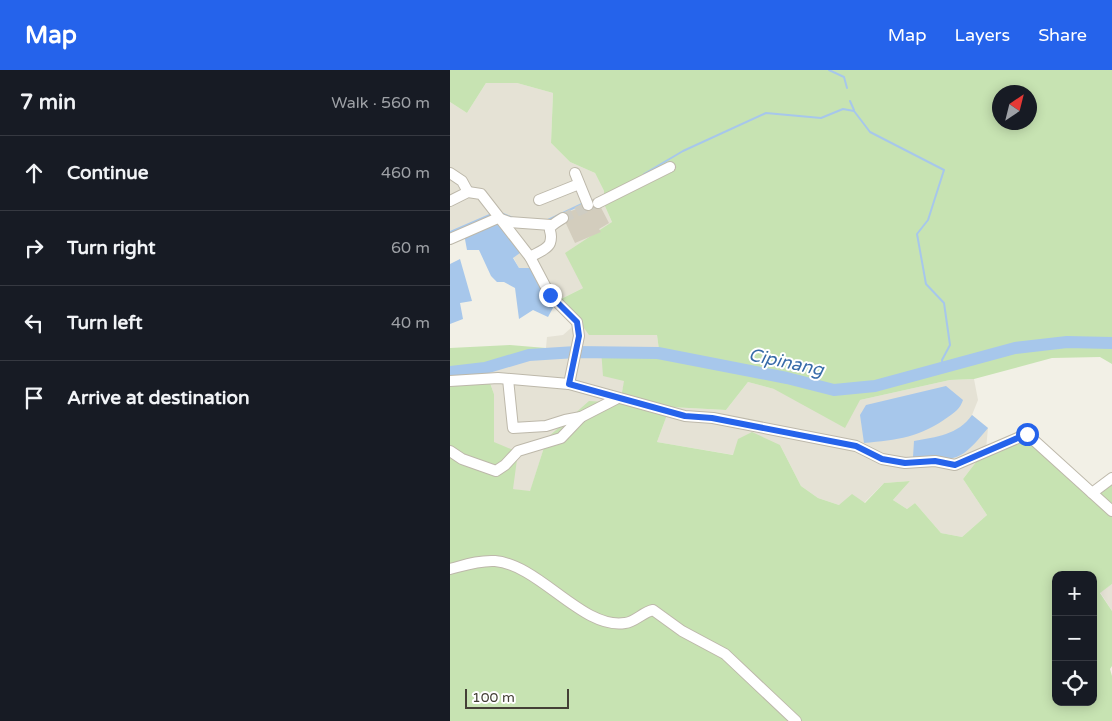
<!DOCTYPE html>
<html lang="en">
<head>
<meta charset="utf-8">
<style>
	:root { --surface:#171b24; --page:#20242c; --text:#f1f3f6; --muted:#9ea1a6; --line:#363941; --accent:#2563eb }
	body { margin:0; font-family:"Varela Round",sans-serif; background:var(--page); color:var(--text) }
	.controls { position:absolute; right:15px; bottom:15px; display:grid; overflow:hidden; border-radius:10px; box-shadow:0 2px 12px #0003 }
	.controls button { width:45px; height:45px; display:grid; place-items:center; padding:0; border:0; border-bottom:1px solid var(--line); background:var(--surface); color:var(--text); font:25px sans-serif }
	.compass { position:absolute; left:542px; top:15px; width:45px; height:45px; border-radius:50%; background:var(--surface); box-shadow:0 2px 12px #0003; rotate:35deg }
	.scale { position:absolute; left:15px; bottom:12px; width:104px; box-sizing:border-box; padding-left:5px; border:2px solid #444036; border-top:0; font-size:14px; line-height:18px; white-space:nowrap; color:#444036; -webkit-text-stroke:4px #fff; paint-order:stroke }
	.stop { position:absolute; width:15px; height:15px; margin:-11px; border:4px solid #2563eb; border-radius:50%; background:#fff }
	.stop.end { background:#2563eb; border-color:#fff; box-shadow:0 1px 5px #0008 }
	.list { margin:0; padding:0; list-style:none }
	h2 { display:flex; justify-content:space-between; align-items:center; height:65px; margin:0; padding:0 20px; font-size:21px }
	h2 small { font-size:16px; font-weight:400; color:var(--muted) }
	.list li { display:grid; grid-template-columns:32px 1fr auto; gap:15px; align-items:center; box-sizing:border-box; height:75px; padding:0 20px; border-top:1px solid var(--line) }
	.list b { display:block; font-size:19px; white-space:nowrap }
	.list em { font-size:16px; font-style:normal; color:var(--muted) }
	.icon { flex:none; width:28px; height:28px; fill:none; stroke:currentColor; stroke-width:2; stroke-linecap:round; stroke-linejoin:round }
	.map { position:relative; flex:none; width:662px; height:651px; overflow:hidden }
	header { display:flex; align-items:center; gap:30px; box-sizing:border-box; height:70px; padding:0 25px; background:var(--accent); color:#fff }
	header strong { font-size:24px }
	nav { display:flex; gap:28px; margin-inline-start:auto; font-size:18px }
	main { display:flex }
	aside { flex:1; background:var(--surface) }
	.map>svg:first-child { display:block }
	.residential { fill:#e5e2d5 }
	.green { fill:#c7e3b2; fill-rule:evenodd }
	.water { fill:#a7c7eb }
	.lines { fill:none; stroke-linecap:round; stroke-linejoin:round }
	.stream { stroke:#a7c7eb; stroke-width:2 }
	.river { stroke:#a7c7eb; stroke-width:12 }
	.building { fill:#d3cdbd }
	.minor-tunnel { stroke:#cfcdc3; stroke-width:10; stroke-dasharray:10 5; stroke-linecap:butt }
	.minor-casing { stroke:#bdb8aa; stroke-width:12 }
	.minor { stroke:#fff; stroke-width:10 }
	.route { stroke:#2563eb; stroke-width:6 }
	.labels { text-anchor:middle; stroke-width:4; stroke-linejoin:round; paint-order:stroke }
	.water-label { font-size:18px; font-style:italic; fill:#376ba8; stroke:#fff }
</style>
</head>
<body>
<header>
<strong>Map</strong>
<nav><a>Map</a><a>Layers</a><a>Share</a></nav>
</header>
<main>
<aside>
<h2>7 min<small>Walk · 560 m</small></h2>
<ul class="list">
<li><svg class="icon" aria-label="ahead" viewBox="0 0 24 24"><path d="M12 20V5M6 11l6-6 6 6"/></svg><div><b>Continue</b></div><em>460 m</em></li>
<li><svg class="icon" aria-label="right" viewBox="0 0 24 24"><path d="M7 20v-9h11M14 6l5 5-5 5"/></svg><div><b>Turn right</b></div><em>60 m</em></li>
<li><svg class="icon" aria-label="left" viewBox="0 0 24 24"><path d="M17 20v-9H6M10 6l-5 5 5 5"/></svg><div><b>Turn left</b></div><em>40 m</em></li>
<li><svg class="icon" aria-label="arrive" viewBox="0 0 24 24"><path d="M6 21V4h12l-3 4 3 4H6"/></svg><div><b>Arrive at destination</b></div></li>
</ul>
</aside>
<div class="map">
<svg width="662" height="651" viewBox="0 0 662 651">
	<rect width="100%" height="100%" fill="#f2f0e6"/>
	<!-- residential -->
	<g class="residential">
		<polygon points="36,13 67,13 103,23 101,73 120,92 145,103 154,121 154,134 162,152 133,218 107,231 104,236 83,198 69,198 43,149 0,169 0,32 17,43"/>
		<polygon points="129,251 140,265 207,265 209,280 175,310 169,333 97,368 80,422 63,419 44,372 44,324 36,302 75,290 95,288 97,267 113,265"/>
		<polygon points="524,309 528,330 522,345 538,358 536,379 513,409 537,445 512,467 491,463 465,433 457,439 443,430 460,411 434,413 414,433 389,435 368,428 351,416 330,375 284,385 207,372 220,337 276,340 298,312 324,319 410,330 500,310"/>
		<polygon points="662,514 662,541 650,522"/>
	</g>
	<!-- green -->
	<path class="green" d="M0,0h662v294l-12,-7 -48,1 -78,21 -24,1 -90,20 -15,28 -71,-39 -26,-7 -22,28 -56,-3 -13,35 76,13 5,-16 14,-7 28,13 21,41 17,12 21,7 13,-11 13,9 19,-20 26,-2 -17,19 14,9 8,-6 26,30 21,4 25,-22 -24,-36 23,-30 43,-16 65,61 18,-13v103l-12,9 12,18v55l-2,3 2,7v45h-662v-373l60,-3 36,3v10l-21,2 -39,12 8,22v48l24,10 -5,37 17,2 17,-53 42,-37 31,2 4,-22 -21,-5 -2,-27 58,1 -2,-15h-68l-10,-14 -22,-20 26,-13 -18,-35 47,-31 -8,-18v-13l-9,-18 -25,-11 -19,-19 2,-50 -36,-10h-31l-19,30 -17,-11zM550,22h30v30h-30zM606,505h37v127h-37z"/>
	<!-- water -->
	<g class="water">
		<polygon points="43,149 67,169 74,180 63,188 69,198 83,198 104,236 98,247 83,240 69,249 65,218 54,212 47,212 41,206 29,180 17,180 14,164"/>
		<polygon points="10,189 22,231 10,233 13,249 0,254 0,194"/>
		<path d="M496,316l17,14c-3,9 -8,12 -15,17 -27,20 -51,23 -84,26l-4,-28 6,-10z"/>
		<path d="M522,345l16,13c-29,35 -31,33 -75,29l1,-16c22,-4 44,-6 58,-26z"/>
	</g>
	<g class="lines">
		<!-- stream -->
		<g class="stream">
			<polyline points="379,0 394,7 397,18"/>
			<polyline points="400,31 404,40"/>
			<polyline points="194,104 233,81 316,43 371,48 393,39 404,41 420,62 494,100 478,150 467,164 476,214 494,233 500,275 492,290 493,299"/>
			<polyline points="51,143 63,148"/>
			<polyline points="98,150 134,133"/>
			<polyline points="0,162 42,144"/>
		</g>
		<!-- river -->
		<polyline class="river" points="0,302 35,298 79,285 126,282 208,283 337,308 384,320 425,316 565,278 617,272 662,273"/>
	</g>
	<!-- building -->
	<polygon class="building" points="147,130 159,153 149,159 151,162 125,173 112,145"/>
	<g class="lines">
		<!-- minor-tunnel -->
		<polyline class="minor-tunnel" points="113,148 146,133"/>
		<!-- minor casing -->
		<g class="minor-casing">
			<g id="minor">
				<polyline points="0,103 12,111 18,122"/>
				<polyline points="125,103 138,135"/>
				<polyline points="89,130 129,114"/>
				<polyline points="0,131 18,122 31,124 80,187 100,225 127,252 129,266 119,314"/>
				<polyline points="148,133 220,97"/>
				<polyline points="0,169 48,148 59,152 101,155"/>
				<path d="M80,187c5,-3 18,-8 20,-14 5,-16 -10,-11 13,-25"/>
				<polyline points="58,309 63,358 96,356 115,350 131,347"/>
				<polyline points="0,311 48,308 119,314 235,346 263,348 406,376 432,389 455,393 485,391 505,395 577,364 662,441"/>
				<polyline points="0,381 12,389 46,401 55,395 68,381 111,368 131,347 166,329"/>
				<polyline points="642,423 662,408"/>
				<path d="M0,499c15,-4 30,-9 45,-8 45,4 88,69 130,62 10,-1 18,-11 28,-13l29,21 43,23 71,67"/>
			</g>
		</g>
		<!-- minor -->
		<use href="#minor" class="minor"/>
	</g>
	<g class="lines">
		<!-- route -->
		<polyline class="route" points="100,225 127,252 129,266 119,314 235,346 262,348 406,376 432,389 455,393 485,391 505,395 577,364"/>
	</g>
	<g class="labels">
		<!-- water labels -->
		<g class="water-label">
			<text transform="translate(336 292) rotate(12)" y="6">Cipinang</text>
		</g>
	</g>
</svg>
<div class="controls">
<button>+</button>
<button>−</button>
<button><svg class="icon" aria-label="locate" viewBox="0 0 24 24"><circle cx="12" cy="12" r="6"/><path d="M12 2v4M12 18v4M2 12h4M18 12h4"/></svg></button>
</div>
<svg class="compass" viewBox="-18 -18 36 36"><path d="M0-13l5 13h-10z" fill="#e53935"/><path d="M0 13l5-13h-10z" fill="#9ea1a6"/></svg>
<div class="scale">100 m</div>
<div class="stop" style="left:577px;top:364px"></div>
<div class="stop end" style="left:100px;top:225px"></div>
</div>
</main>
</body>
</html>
